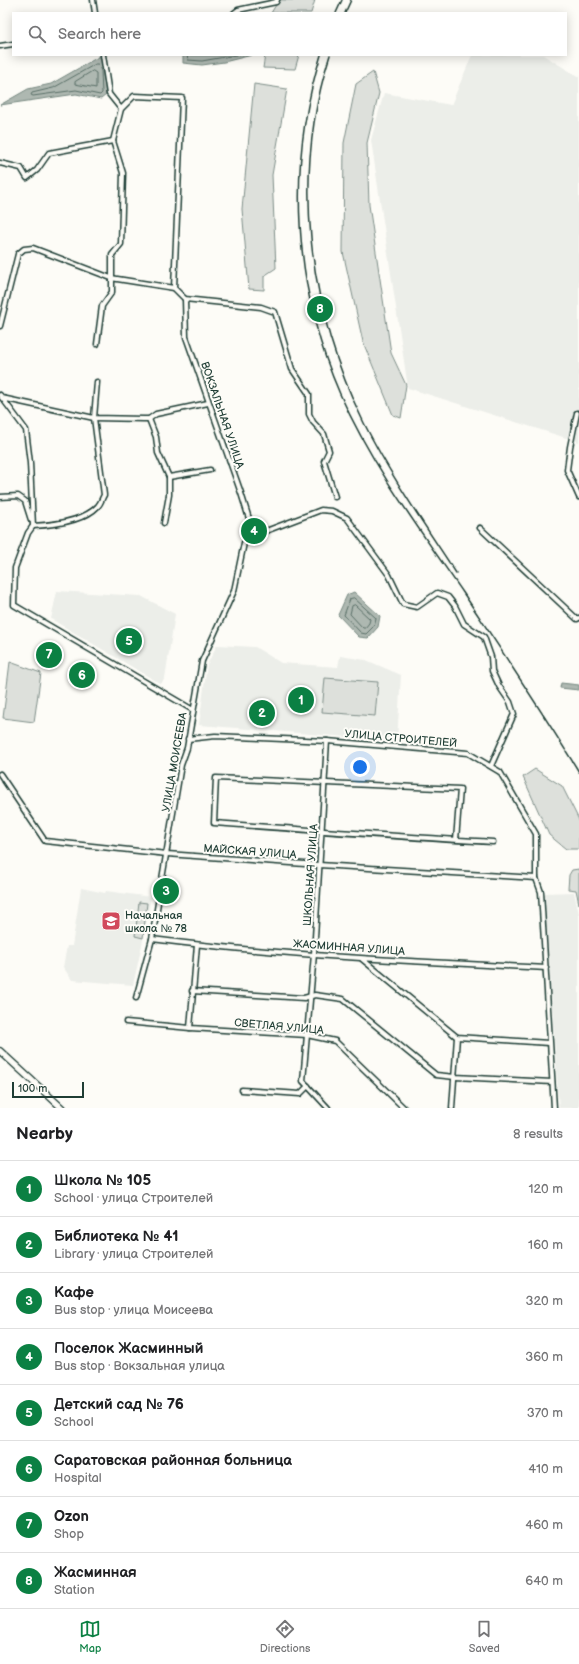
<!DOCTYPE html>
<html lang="en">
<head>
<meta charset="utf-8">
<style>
	:root { --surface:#fff; --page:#f2f2f2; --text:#202124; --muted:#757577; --line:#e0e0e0; --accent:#0b8043 }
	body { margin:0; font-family:"Balsamiq Sans",sans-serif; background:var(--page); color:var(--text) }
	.scale { position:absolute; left:12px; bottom:10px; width:72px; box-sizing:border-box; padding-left:4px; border:2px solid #1f3d34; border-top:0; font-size:11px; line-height:14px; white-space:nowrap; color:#1f3d34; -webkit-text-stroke:3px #fdfcf7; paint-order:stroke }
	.you { position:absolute; left:360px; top:767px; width:14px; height:14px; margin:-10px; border:3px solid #fff; border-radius:50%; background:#1a73e8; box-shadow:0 0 0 6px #1a73e833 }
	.badge { display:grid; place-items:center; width:26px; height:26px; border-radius:50%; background:var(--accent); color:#fff; font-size:13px; font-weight:700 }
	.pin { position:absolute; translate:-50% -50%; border:2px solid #fff; box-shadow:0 1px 4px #0006 }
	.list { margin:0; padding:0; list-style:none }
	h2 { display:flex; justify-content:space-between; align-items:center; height:52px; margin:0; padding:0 16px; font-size:17px }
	h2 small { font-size:13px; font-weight:400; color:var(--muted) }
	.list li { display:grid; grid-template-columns:26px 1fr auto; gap:12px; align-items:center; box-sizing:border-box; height:56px; padding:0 16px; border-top:1px solid var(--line) }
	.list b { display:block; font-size:15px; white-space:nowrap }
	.list p { margin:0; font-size:13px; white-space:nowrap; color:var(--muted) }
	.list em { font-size:13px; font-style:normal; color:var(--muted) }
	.icon { flex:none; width:22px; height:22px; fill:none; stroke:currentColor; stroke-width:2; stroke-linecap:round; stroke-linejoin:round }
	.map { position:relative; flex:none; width:579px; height:1108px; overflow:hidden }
	.search { position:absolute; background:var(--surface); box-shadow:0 2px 10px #0003; left:12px; right:12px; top:12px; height:44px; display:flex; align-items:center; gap:10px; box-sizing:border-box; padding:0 14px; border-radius:0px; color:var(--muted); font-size:15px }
	.sheet { height:500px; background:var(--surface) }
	nav { display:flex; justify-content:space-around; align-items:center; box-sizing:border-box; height:56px; border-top:1px solid var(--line); background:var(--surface); font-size:11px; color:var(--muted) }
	nav a { display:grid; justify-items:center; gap:2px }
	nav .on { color:var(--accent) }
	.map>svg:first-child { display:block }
	.built { fill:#eceee9 }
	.green { fill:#dde0db; stroke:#7e8e88 }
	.water { fill:#aeb8b1; stroke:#75877f }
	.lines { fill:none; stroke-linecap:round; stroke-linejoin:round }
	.shore { stroke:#586e66; stroke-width:1 }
	.street-casing { stroke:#1f3d34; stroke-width:7 }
	.secondary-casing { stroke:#1f3d34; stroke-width:8 }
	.street { stroke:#fdfcf7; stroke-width:4 }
	.secondary { stroke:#fdfcf7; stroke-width:5.5 }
	.rail { stroke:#1f3d34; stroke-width:1.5 }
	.labels { text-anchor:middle; stroke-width:4; stroke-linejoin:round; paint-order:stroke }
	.street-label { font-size:11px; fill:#1f3d34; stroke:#fdfcf7 }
	.poi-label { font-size:11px; fill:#1f3d34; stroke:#fdfcf7; text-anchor:start }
</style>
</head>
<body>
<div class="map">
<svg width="579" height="1108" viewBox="0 0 579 1108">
	<rect width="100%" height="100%" fill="#fdfcf7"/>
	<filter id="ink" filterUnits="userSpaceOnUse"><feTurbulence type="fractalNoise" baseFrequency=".025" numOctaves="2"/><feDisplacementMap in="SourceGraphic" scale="8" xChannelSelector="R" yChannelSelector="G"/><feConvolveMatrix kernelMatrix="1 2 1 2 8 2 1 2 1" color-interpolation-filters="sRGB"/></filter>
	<g filter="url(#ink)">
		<!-- built -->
		<g class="built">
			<polygon points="472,55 543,55 579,77 579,442 408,388 371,140 384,93 451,105"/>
			<polygon points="57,591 141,596 175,614 165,678 161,684 51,619"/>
			<polygon points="217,645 255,647 281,663 338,667 340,656 366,660 401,675 397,741 199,725 207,665"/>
			<polygon points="81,888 105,893 106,891 151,897 142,945 133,985 72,980 63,967 67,946 72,946"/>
			<polygon points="574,892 579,914 579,1108 559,1108 544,893"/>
		</g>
		<!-- green -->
		<g class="green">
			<polygon points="279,0 315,0 311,13 271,13"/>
			<polygon points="265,55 299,55 295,69 263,68"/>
			<polygon points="373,72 379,93 367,143 369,205 391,353 406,385 401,418 393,415 363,342 343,252 344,143 356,84"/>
			<polygon points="254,84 287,89 272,175 276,268 264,276 264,290 249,289 242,209"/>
			<polygon points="10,662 41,673 34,722 3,718"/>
			<polygon points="325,678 378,682 375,716 322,712"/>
			<polygon points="535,769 562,786 579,820 579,849 566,849 549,835 523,777"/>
			<polygon points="579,869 579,904 576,890 568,889 569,875 572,870"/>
			<polygon points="139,902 147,903 143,938 135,936"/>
		</g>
		<!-- water -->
		<g class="water">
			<polygon points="183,55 252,55 224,62 202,65 183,63"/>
			<polygon points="100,56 105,70 106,95 101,99 76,94 0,105 28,89 51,84"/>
			<polygon points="354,592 380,616 378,627 368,638 359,637 338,615 347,595"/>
			<polygon points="561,683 579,685 579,690 560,688"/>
		</g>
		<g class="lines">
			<!-- shore -->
			<g class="shore">
				<polyline points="187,55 188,60 202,61 236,55"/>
				<polygon points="96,64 98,64 101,71 102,93 100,95 76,90 33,96 31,95 32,93 53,88"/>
				<polygon points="93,71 96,73 96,88 75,84 75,82"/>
				<polygon points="354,598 376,618 374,626 366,634 361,633 344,615 350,599"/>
				<polygon points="355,605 370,619 369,623 365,628 363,628 350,614 352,606"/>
			</g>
			<!-- street casing -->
			<g class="street-casing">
				<g id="street">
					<polyline points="93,0 95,13"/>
					<polyline points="234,13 238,10 276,2 277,0"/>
					<polyline points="0,46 13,44"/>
					<polyline points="103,55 109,94 121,109"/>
					<polyline points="113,141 121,109 134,96 182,98 174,288"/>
					<polyline points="0,163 21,168 27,178 37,170 49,153 113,141"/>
					<polyline points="185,299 186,337 241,493 251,525 250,536"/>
					<polyline points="0,326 18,254 24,249 33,248 111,278 174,288 185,299 261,307 275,312 292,369 309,394 309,414 313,422 324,434 329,451 324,461 335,497"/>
					<polyline points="97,344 102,306 112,292 112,255 121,244 123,173 113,141"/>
					<polyline points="0,395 26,430 30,463 33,526 28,533 15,568 14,605 193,710"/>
					<polyline points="2,398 94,418 144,419 149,419 156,414 208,403"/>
					<polyline points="577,413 570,447 567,470 579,497"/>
					<polyline points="149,419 156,437 158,453 169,477 169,495 164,523"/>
					<polyline points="169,477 210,470"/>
					<polyline points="0,497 18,496 25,501 31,520"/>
					<path d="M33,526c20,-1 51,-5 65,-20 3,-3 4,-8 6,-11l-10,-77 3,-36"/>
					<polyline points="480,528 577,619 579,618"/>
					<polyline points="250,536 258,534 321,510 332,511 347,518 389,575 403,604 417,607 437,593 448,597 455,606 464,624 484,637 491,657 492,671 499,686 510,702 514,714 491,766"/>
					<polyline points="188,739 215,736 327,741 468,753 500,772 536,834 536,878 541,892 554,1108"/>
					<polyline points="327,741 314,954 303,1081 328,1108"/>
					<polyline points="0,774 45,841 167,854 319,865 536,878"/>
					<path d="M456,840l4,-51 -244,-11 -2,45c93,7 186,14 279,19"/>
					<path d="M152,939c131,17 262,22 394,29"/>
					<polyline points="362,959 457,1037 549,1043"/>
					<polyline points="192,991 304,998 315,995 343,999 436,1075 455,1077 552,1082"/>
					<polyline points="136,998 152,939 181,765 187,748 202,661 234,591 244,543 250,536"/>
					<polyline points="126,1022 190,1028 307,1035 335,1041 404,1108"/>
					<polyline points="190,1028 197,945"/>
					<polyline points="242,1090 300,1094 308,1086"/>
					<polyline points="452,1108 457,1037"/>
				</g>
			</g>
			<!-- secondary casing -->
			<g class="secondary-casing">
				<polyline id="secondary" points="0,1051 62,1108"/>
			</g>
			<!-- street -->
			<use href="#street" class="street"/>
			<!-- secondary -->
			<use href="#secondary" class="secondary"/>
			<!-- rail -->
			<g class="rail">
				<polyline points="336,13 342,0"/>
				<polyline points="345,13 351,0"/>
				<path d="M321,55c-35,110 -27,234 19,339 32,72 80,136 124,200 39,59 78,117 115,178"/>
				<path d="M330,55c-39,121 -22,255 34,368 26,52 60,101 92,150"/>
			</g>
		</g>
	</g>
	<!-- icons -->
	<defs>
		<g id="school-square" transform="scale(1)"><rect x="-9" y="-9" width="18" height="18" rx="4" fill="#d1495b" stroke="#fdfcf7"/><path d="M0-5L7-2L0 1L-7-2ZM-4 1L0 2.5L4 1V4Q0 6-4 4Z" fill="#fff"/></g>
	</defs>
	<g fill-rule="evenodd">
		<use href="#school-square" x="111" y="921"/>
	</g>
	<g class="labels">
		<!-- street labels -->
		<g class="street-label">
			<text transform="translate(223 415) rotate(71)" y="4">ВОКЗАЛЬНАЯ УЛИЦА</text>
			<text transform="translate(401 738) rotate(5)" y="4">УЛИЦА СТРОИТЕЛЕЙ</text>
			<text transform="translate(174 762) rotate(-80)" y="4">УЛИЦА МОИСЕЕВА</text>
			<text transform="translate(250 851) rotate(4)" y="4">МАЙСКАЯ УЛИЦА</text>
			<text transform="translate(310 875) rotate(-86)" y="4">ШКОЛЬНАЯ УЛИЦА</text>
			<text transform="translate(349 947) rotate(4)" y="4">ЖАСМИННАЯ УЛИЦА</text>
			<text transform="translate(279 1026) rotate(5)" y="4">СВЕТЛАЯ УЛИЦА</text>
		</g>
		<!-- poi labels -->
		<g class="poi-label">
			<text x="125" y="919">Начальная<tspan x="125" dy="13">школа № 78</tspan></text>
		</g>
	</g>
</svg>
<div class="scale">100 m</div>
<div class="you"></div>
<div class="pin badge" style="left:301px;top:700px">1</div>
<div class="pin badge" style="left:262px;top:713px">2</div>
<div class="pin badge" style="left:166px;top:891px">3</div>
<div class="pin badge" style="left:254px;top:531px">4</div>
<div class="pin badge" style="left:129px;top:641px">5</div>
<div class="pin badge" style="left:82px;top:675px">6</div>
<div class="pin badge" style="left:49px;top:655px">7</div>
<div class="pin badge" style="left:320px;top:309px">8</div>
<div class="search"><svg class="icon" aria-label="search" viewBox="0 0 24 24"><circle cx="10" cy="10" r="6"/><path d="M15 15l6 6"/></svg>Search here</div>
</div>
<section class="sheet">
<h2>Nearby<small>8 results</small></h2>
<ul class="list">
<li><span class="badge">1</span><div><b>Школа № 105</b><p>School · улица Строителей</p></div><em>120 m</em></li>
<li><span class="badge">2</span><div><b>Библиотека № 41</b><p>Library · улица Строителей</p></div><em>160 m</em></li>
<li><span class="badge">3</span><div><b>Кафе</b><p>Bus stop · улица Моисеева</p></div><em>320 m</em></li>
<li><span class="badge">4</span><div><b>Поселок Жасминный</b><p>Bus stop · Вокзальная улица</p></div><em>360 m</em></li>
<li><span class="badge">5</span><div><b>Детский сад № 76</b><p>School</p></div><em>370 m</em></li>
<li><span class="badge">6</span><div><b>Саратовская районная больница</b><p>Hospital</p></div><em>410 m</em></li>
<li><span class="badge">7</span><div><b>Ozon</b><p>Shop</p></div><em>460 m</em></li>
<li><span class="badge">8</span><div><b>Жасминная</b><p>Station</p></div><em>640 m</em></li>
</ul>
</section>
<nav>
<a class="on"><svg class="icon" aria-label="map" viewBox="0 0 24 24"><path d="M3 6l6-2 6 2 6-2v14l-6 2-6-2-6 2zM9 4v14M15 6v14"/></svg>Map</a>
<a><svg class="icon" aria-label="directions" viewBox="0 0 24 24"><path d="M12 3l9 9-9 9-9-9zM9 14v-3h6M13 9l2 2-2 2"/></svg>Directions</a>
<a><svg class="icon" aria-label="saved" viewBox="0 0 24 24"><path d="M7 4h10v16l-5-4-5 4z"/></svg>Saved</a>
</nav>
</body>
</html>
